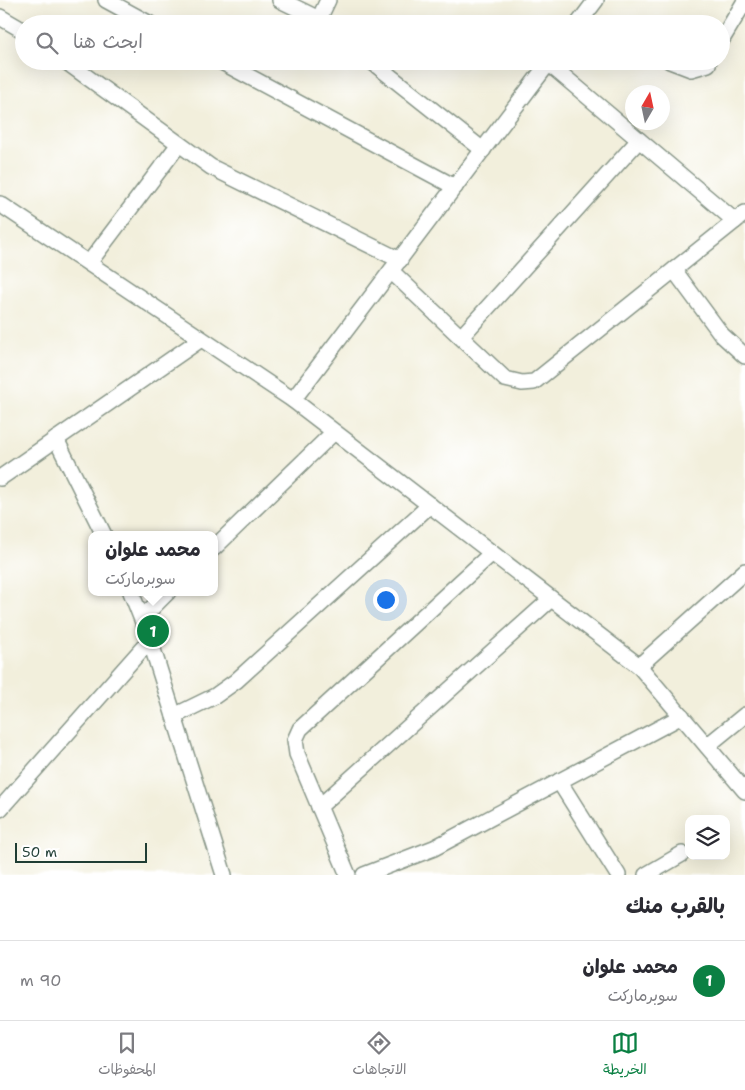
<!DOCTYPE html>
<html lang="ar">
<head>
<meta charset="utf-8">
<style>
	:root { --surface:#fff; --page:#f2f2f3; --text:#2b2b33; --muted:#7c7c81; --line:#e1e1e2; --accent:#0b8043 }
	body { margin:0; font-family:"Shantell Sans","Playpen Sans Arabic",sans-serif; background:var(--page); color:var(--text); direction:rtl }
	.controls { position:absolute; right:15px; bottom:15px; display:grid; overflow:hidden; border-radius:10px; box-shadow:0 5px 20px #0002 }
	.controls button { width:45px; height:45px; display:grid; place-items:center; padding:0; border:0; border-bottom:1px solid var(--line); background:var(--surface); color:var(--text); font:25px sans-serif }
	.compass { position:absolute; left:625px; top:85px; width:45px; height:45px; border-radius:50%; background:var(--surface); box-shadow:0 5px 20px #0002; rotate:9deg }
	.scale { position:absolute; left:15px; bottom:12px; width:132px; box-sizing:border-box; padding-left:5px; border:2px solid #1f3d34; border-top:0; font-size:14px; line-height:18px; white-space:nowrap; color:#1f3d34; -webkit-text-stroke:4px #fff; paint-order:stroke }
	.you { position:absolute; left:385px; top:599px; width:18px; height:18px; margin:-12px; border:4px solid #fff; border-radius:50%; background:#1a73e8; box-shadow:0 0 0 8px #1a73e833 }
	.badge { display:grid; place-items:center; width:32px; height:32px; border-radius:50%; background:var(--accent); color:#fff; font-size:16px; font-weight:700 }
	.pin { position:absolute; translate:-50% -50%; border:2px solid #fff; box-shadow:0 1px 5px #0006 }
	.popup { position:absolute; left:88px; top:531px; width:130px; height:65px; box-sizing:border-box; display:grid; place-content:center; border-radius:10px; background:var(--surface); filter:drop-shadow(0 1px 4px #0005); font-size:16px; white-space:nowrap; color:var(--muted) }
	.popup b { font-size:19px; color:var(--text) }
	.popup::after { content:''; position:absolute; left:50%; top:100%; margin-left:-10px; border:10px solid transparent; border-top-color:var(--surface) }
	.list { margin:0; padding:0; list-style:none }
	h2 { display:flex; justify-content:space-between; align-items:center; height:65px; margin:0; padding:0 20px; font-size:21px }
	h2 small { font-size:16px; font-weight:400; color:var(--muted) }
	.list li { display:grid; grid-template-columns:32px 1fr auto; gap:15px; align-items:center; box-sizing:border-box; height:80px; padding:0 20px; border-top:1px solid var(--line) }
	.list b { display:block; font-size:19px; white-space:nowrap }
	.list p { margin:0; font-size:16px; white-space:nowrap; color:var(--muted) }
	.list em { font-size:16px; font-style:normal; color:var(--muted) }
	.icon { flex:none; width:28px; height:28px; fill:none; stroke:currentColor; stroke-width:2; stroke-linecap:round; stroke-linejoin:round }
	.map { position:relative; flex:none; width:745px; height:875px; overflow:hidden; direction:ltr }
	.search { position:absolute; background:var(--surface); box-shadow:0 5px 20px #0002; left:15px; right:15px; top:15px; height:55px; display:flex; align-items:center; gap:12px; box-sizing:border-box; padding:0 18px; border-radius:28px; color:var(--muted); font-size:19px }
	.sheet { height:145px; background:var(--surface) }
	nav { display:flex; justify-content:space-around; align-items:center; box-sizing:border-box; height:70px; border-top:1px solid var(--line); background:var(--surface); font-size:14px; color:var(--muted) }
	nav a { display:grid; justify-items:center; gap:2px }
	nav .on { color:var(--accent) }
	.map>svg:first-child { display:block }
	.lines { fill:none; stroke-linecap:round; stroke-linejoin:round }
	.minor-casing { stroke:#889688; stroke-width:18 }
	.minor { stroke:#fff; stroke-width:15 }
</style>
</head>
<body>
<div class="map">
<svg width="745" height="875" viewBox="0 0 745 875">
	<rect width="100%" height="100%" fill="#fff"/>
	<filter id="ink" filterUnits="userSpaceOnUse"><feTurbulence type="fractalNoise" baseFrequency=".02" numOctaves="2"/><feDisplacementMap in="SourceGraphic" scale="10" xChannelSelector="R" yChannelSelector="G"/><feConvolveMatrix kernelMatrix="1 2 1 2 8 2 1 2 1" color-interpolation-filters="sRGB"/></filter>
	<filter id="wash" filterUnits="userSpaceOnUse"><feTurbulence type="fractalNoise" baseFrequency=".0096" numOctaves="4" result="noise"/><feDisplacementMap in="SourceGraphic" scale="20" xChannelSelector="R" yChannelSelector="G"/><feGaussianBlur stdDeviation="1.12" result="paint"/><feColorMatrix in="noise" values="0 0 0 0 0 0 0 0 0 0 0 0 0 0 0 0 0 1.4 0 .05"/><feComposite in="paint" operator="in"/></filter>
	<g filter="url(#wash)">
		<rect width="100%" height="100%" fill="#f2efdc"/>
	</g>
	<g filter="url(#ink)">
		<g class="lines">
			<!-- minor casing -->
			<g class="minor-casing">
				<g id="minor">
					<polyline points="106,0 150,24"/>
					<polyline points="280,0 319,19 324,24"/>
					<polyline points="0,17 24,31"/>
					<polyline points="319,19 328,0"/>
					<polyline points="578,24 596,0"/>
					<polyline points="721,41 745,1"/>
					<polyline points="65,61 211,167 400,260"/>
					<polyline points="220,61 455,187"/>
					<polyline points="371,61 483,150"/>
					<polyline points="670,61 691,69 708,64 709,61"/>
					<polyline points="548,63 735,221"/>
					<polyline points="0,204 293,400 639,666 745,791"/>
					<polyline points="89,263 179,144"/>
					<polyline points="674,270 722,335 745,356"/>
					<polyline points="391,271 505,379 522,383 534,382 745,213"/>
					<polyline points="461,337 639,140"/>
					<polyline points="293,400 550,61"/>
					<polyline points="56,439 104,535"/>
					<polyline points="0,478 201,339"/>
					<polyline points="214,548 334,432"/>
					<polyline points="131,592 150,640 224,875"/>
					<polyline points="142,618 168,592"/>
					<polyline points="639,666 745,571"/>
					<polyline points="174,716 215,696 236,681 430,505"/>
					<polyline points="707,746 745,715"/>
					<polyline points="559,781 618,875"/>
					<polyline points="319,807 551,599"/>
					<polyline points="0,809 150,640"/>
					<polyline points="348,875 297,754 295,740 300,729 492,553"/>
					<polyline points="364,875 434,848 682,716"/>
					<polyline points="646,875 682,854"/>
				</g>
			</g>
			<!-- minor -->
			<use href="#minor" class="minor"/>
		</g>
	</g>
</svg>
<div class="controls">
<button><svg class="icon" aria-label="layers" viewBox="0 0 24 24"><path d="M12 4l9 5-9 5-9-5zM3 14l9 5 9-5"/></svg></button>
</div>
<svg class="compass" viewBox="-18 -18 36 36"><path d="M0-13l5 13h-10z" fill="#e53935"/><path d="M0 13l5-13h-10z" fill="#7c7c81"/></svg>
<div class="scale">50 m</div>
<div class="you"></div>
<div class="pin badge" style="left:153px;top:631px">1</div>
<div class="popup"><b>محمد علوان</b>سوبرماركت</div>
<div class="search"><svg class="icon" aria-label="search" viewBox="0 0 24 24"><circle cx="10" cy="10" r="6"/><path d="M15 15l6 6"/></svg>ابحث هنا</div>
</div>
<section class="sheet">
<h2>بالقرب منك<small></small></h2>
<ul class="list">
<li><span class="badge">1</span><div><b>محمد علوان</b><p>سوبرماركت</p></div><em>90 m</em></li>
</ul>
</section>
<nav>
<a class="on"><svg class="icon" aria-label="map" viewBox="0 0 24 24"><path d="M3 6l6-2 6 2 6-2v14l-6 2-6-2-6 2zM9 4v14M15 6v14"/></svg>الخريطة</a>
<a><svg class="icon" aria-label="directions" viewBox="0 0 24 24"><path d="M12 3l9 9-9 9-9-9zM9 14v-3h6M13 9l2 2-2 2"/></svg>الاتجاهات</a>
<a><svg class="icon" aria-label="saved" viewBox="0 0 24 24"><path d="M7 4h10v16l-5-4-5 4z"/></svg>المحفوظات</a>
</nav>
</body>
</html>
